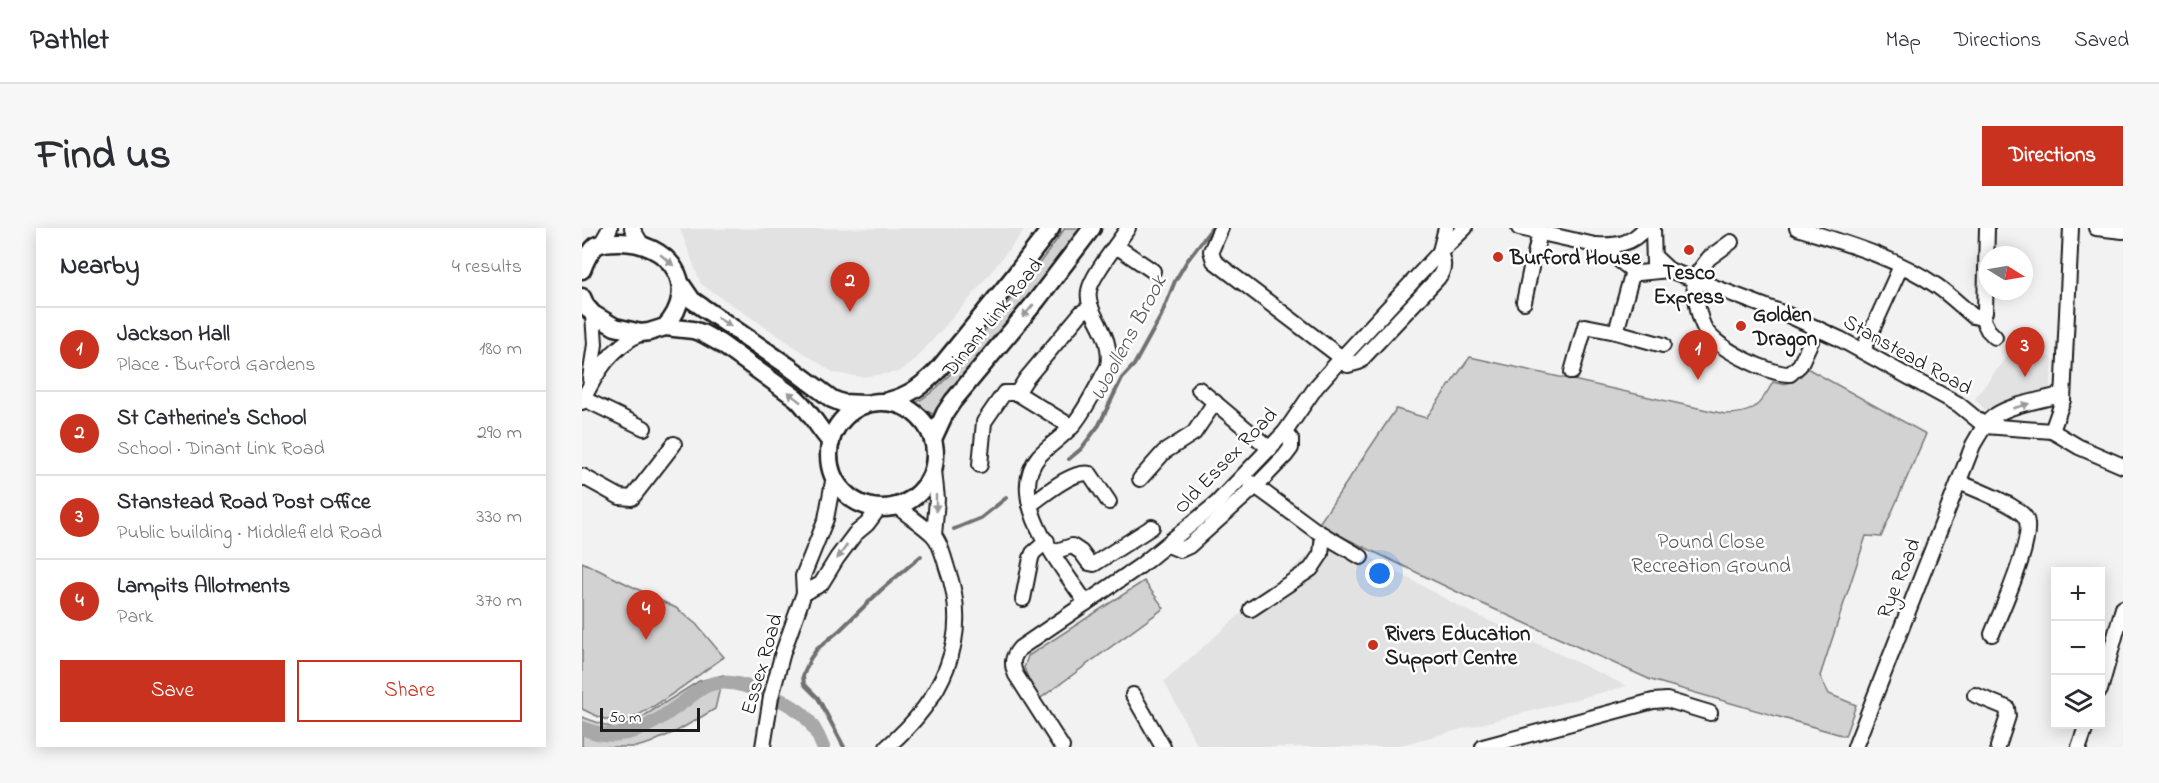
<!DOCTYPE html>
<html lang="en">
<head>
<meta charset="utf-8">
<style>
	:root { --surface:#fff; --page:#f7f7f7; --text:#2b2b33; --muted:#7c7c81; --line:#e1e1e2; --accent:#c8321e }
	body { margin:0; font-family:"Indie Flower",sans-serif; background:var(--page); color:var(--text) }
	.controls { position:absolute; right:18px; bottom:18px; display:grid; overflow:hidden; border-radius:0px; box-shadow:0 3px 15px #0003 }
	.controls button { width:54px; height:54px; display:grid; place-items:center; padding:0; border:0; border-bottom:2px solid var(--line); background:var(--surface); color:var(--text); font:30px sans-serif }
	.compass { position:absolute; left:1397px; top:18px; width:54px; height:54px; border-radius:50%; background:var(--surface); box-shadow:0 3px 15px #0003; rotate:101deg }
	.scale { position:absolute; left:18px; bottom:15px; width:100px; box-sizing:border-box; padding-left:6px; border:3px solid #1c1c1c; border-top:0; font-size:16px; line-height:21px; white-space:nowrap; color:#1c1c1c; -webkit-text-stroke:4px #fff; paint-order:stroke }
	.you { position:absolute; left:798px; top:346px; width:21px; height:21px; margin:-15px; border:4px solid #fff; border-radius:50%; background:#1a73e8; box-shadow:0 0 0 9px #1a73e833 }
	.badge { display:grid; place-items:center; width:39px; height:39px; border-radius:50%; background:var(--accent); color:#fff; font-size:20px; font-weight:700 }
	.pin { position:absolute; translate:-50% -50px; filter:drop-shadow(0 2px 3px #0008) }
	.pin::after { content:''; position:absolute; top:32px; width:21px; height:18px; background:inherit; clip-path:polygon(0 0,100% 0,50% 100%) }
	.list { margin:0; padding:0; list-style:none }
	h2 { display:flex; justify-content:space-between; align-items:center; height:78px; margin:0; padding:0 24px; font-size:26px }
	h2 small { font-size:20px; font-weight:400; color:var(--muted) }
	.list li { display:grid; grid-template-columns:39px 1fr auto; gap:18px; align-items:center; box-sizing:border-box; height:84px; padding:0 24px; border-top:2px solid var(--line) }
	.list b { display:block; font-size:22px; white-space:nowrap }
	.list p { margin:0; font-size:20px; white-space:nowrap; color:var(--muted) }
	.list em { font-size:20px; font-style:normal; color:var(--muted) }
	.actions { display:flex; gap:12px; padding:18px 24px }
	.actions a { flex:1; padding:14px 0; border:2px solid var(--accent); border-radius:0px; text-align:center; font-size:21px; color:var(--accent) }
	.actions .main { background:var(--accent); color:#fff }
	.icon { flex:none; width:33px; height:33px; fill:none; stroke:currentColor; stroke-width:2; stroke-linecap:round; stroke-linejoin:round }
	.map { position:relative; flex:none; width:1541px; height:519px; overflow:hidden; border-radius:0px }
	header { display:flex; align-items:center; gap:36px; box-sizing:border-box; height:84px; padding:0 30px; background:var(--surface); border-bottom:2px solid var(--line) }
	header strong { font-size:28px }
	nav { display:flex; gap:33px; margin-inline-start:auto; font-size:21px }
	.intro { display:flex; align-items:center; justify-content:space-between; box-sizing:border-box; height:144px; padding:0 36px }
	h1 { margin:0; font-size:42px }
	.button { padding:15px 27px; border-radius:0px; background:var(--accent); color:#fff; font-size:21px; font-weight:700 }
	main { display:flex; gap:36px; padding:0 36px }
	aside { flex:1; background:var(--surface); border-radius:0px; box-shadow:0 3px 15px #0003 }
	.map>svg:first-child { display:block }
	.built { fill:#e2e2e2 }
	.green { fill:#d2d2d2; stroke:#777; stroke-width:1.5 }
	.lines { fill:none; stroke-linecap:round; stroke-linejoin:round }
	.stream { stroke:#707070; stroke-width:4 }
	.canal { stroke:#a8a8a8; stroke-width:14 }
	.minor-casing { stroke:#1c1c1c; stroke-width:18 }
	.major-casing { stroke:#1c1c1c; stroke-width:21 }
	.minor { stroke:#fff; stroke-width:14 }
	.major { stroke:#fff; stroke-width:16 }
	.oneway { fill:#999 }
	.poi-dot { fill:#c8321e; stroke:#fff; stroke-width:2 }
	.labels { text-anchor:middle; stroke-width:5; stroke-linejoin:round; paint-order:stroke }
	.poi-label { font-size:21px; font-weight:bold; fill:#1c1c1c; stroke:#fff; text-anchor:start }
	.street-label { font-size:21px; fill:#1c1c1c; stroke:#fff }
	.park-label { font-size:21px; fill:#5c5c5c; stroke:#fff }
	.water-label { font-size:22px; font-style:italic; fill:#5b5b5b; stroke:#fff }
</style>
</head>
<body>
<header>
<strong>Pathlet</strong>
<nav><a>Map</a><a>Directions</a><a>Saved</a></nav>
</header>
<div class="intro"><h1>Find us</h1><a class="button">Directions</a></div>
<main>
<aside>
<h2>Nearby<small>4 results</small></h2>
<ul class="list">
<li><span class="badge">1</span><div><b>Jackson Hall</b><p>Place · Burford Gardens</p></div><em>180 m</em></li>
<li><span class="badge">2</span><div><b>St Catherine's School</b><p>School · Dinant Link Road</p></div><em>290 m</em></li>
<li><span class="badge">3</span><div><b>Stanstead Road Post Office</b><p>Public building · Middlefield Road</p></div><em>330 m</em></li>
<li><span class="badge">4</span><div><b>Lampits Allotments</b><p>Park</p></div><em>370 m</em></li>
</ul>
<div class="actions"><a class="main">Save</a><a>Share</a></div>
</aside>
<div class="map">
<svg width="1541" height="519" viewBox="0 0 1541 519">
	<rect width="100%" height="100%" fill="#f2f2f2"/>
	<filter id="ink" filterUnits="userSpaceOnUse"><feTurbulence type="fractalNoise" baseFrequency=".0167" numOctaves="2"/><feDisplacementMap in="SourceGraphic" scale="12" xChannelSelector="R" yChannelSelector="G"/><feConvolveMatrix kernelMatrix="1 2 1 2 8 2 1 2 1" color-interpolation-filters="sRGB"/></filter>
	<g filter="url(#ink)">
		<!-- built -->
		<g class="built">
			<polygon points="444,0 389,69 330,135 317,144 279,149 252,145 119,56 98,1"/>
			<polygon points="1426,126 1469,129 1471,133 1468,164 1403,182 1393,171"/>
			<polygon points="749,307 882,381 1045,458 811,519 616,519 582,453"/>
		</g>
		<!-- green -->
		<g class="green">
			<path d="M483,0h16l-77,102 -67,78 -3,7 -19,-12c28,-14 48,-45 67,-69 29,-35 58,-69 83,-106z"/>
			<path d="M888,129l255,57c28,0 35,-8 48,-32 17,5 24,-1 32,-15l121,67 -45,103 -15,-1 -46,140 9,18 27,11 -11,31 -194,-56 -177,-80 -156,-75 78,-116 30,9z"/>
			<path d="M0,334l94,46 20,16 28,33c-20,13 -87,67 -107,65 -12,-1 -24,-8 -35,-13z"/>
			<polygon points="562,353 582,380 456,472 442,440 446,428"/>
			<polygon points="141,447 133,481 95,503 68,515 54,519 0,519 0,489 34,501 54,493 117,453"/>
		</g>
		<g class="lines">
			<!-- stream -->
			<g class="stream">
				<polyline points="487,231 499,221 517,197 540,150 552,137 579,88 593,53 605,33 630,0"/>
				<polyline points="372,301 399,290 424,270"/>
				<polyline points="262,519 236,470 222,456 221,448 228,431 235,421 258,402 299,362 339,328"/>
			</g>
			<!-- canal -->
			<path class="canal" d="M0,500c42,18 70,-3 104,-28 9,-7 19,-16 31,-17 19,-3 40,7 57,14 27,12 38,22 49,50"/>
			<!-- minor casing -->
			<g class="minor-casing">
				<g id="minor">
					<polyline points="50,0 60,17"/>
					<polyline points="639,0 629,23 632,33 760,130"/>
					<polyline points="937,0 1013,17 1028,25 1051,43 1057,45 1087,42"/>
					<polyline points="1071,0 1072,36"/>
					<path d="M1215,0c48,15 98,29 140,58 13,9 24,20 36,30l9,2 3,-6 2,-84"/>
					<polyline points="1514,0 1541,3"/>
					<path d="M1149,14l-22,16 -16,21c3,16 4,36 12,50 9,18 65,46 85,45l10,-9 17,-37"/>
					<polyline points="19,16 28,0"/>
					<path d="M1015,17c20,1 35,-1 48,-17"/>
					<polyline points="534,18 571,43"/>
					<polyline points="858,23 864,0"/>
					<polyline points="953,26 958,4"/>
					<polyline points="1072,28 1087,42 1206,87 1258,111 1376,176 1403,198 1470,203 1497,219 1541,238"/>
					<polyline points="1051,43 1034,104 1081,117"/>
					<polyline points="942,74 949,40"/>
					<polyline points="1400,90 1406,102 1413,109"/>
					<polyline points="1281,122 1319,38"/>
					<path d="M757,133l9,4 11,-3 79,-84c7,-9 7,-16 1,-25"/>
					<polyline points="990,144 1003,98 1034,104"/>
					<polyline points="8,151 13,116 11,86"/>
					<polyline points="617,161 688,221"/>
					<polyline points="435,165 444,151 495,90 499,85 509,79"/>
					<polyline points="2,171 62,200"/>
					<path d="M0,174c14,-30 29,-54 59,-69"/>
					<polyline points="1470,203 1481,172 1489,0"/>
					<polyline points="398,237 402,194 422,165 435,165 490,199"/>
					<polyline points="352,242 355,271 352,308"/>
					<polyline points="0,248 38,269 50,270 92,216"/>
					<polyline points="558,251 582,224 612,205 633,174"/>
					<polyline points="668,254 733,302 779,329"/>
					<path d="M1377,254c15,7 57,22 66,35 12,17 -25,96 -33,117"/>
					<path d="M448,277c14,-10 44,-36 60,-31l19,28"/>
					<polyline points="586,317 598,322 607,318 674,258 703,228 709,220 709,211 703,204"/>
					<polyline points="471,324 490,318 499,324 507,335 512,336 570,299"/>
					<polyline points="222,365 239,356 255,330 273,306 285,296 297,280"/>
					<polyline points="441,371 449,330 451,325 465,313"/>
					<path d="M504,375c-23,-36 -83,-104 -47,-147 10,-11 24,-19 34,-31 14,-17 24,-39 35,-59 6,-34 -23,-52 -19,-75 2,-15 30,-49 39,-63"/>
					<polyline points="669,381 729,341 739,326 741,307"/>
					<polyline points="1518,462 1541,380"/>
					<polyline points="551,467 581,519"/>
					<polyline points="1393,467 1425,480 1426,488 1416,519"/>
					<polyline points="181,519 189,469 201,424 222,365 221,348 244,291 252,248"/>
					<path d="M305,519c54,-46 86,-108 60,-179 -3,-10 -7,-26 -14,-33 -11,-11 -25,-19 -36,-29"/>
					<path d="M480,519l-46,-72c-5,-11 -4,-18 4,-27l120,-82 76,-62 69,-72 31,-45 23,-26 100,-108 26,-25"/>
					<polyline points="901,519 1071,473 1085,472 1128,485"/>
					<path d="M1273,519l118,-302c6,-10 12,-23 23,-30 16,-11 48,-15 67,-21"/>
					<polyline points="1497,519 1505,496"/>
				</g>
			</g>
			<!-- major casing -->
			<g class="major-casing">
				<g id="major">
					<path d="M0,42c3,-8 7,-18 14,-24 6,-4 15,-4 22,-4 51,-1 84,44 47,85"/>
					<polyline points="99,56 110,72 206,138 250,171 260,175 283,176"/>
					<path d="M0,69l4,9 7,8 22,13 26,6 8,-1 16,-5 28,3 9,3 18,10 76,55c14,13 22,30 35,44"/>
					<path d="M306,173c20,-5 34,-15 49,-30l75,-92 39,-51"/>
					<circle cx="300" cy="227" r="53"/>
					<polyline points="351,211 363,185 371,173 455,72 510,0"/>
				</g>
			</g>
			<!-- minor -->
			<use href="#minor" class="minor"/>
			<!-- major -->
			<use href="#major" class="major"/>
		</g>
		<!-- one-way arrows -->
		<defs><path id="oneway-solid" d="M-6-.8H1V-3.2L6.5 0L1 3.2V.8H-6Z" transform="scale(1.5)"/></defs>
		<g class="oneway">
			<use href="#oneway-solid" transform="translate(85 32) rotate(40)"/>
			<use href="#oneway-solid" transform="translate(446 83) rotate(130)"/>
			<use href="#oneway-solid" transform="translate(142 94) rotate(33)"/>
			<use href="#oneway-solid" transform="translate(212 169) rotate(-142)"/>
			<use href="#oneway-solid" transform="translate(1439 178) rotate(-16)"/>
			<use href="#oneway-solid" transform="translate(354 275) rotate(90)"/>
			<use href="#oneway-solid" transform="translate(260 324) rotate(126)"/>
		</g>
	</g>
	<!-- markers -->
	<g class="poi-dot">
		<circle cx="1107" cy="22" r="6"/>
		<circle cx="916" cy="29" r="6"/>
		<circle cx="1159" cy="98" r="6"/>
		<circle cx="791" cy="417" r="6"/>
	</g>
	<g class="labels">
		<!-- poi labels -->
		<g class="poi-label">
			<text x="928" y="36">Burford House</text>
			<text x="1107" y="51" text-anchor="middle">Tesco<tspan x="1107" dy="24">Express</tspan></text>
			<text x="1171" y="93">Golden<tspan x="1171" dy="24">Dragon</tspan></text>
			<text x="803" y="412">Rivers Education<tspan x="803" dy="24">Support Centre</tspan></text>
		</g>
		<!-- street labels -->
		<g class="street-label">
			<text transform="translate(410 89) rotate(-51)" y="7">Dinant Link Road</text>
			<text transform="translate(1326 126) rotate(29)" y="7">Stanstead Road</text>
			<text transform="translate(643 232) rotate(-46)" y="7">Old Essex Road</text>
			<text transform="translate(1316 350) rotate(-68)" y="7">Rye Road</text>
			<text transform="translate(179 436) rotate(-74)" y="7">Essex Road</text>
		</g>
		<!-- park labels -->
		<g class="park-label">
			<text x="1129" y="320">Pound Close<tspan x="1129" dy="24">Recreation Ground</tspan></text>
		</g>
		<!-- water labels -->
		<g class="water-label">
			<text transform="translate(545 109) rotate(-62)" y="8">Woollens Brook</text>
		</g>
	</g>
</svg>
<div class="controls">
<button>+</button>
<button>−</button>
<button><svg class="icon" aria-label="layers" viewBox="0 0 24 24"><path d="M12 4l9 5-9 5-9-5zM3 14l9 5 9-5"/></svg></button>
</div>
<svg class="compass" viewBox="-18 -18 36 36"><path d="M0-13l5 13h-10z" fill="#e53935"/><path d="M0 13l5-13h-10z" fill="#7c7c81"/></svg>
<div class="scale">50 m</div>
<div class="you"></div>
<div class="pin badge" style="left:1116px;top:152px">1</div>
<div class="pin badge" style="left:268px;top:84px">2</div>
<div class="pin badge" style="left:1443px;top:149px">3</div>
<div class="pin badge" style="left:64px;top:412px">4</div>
</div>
</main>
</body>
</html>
